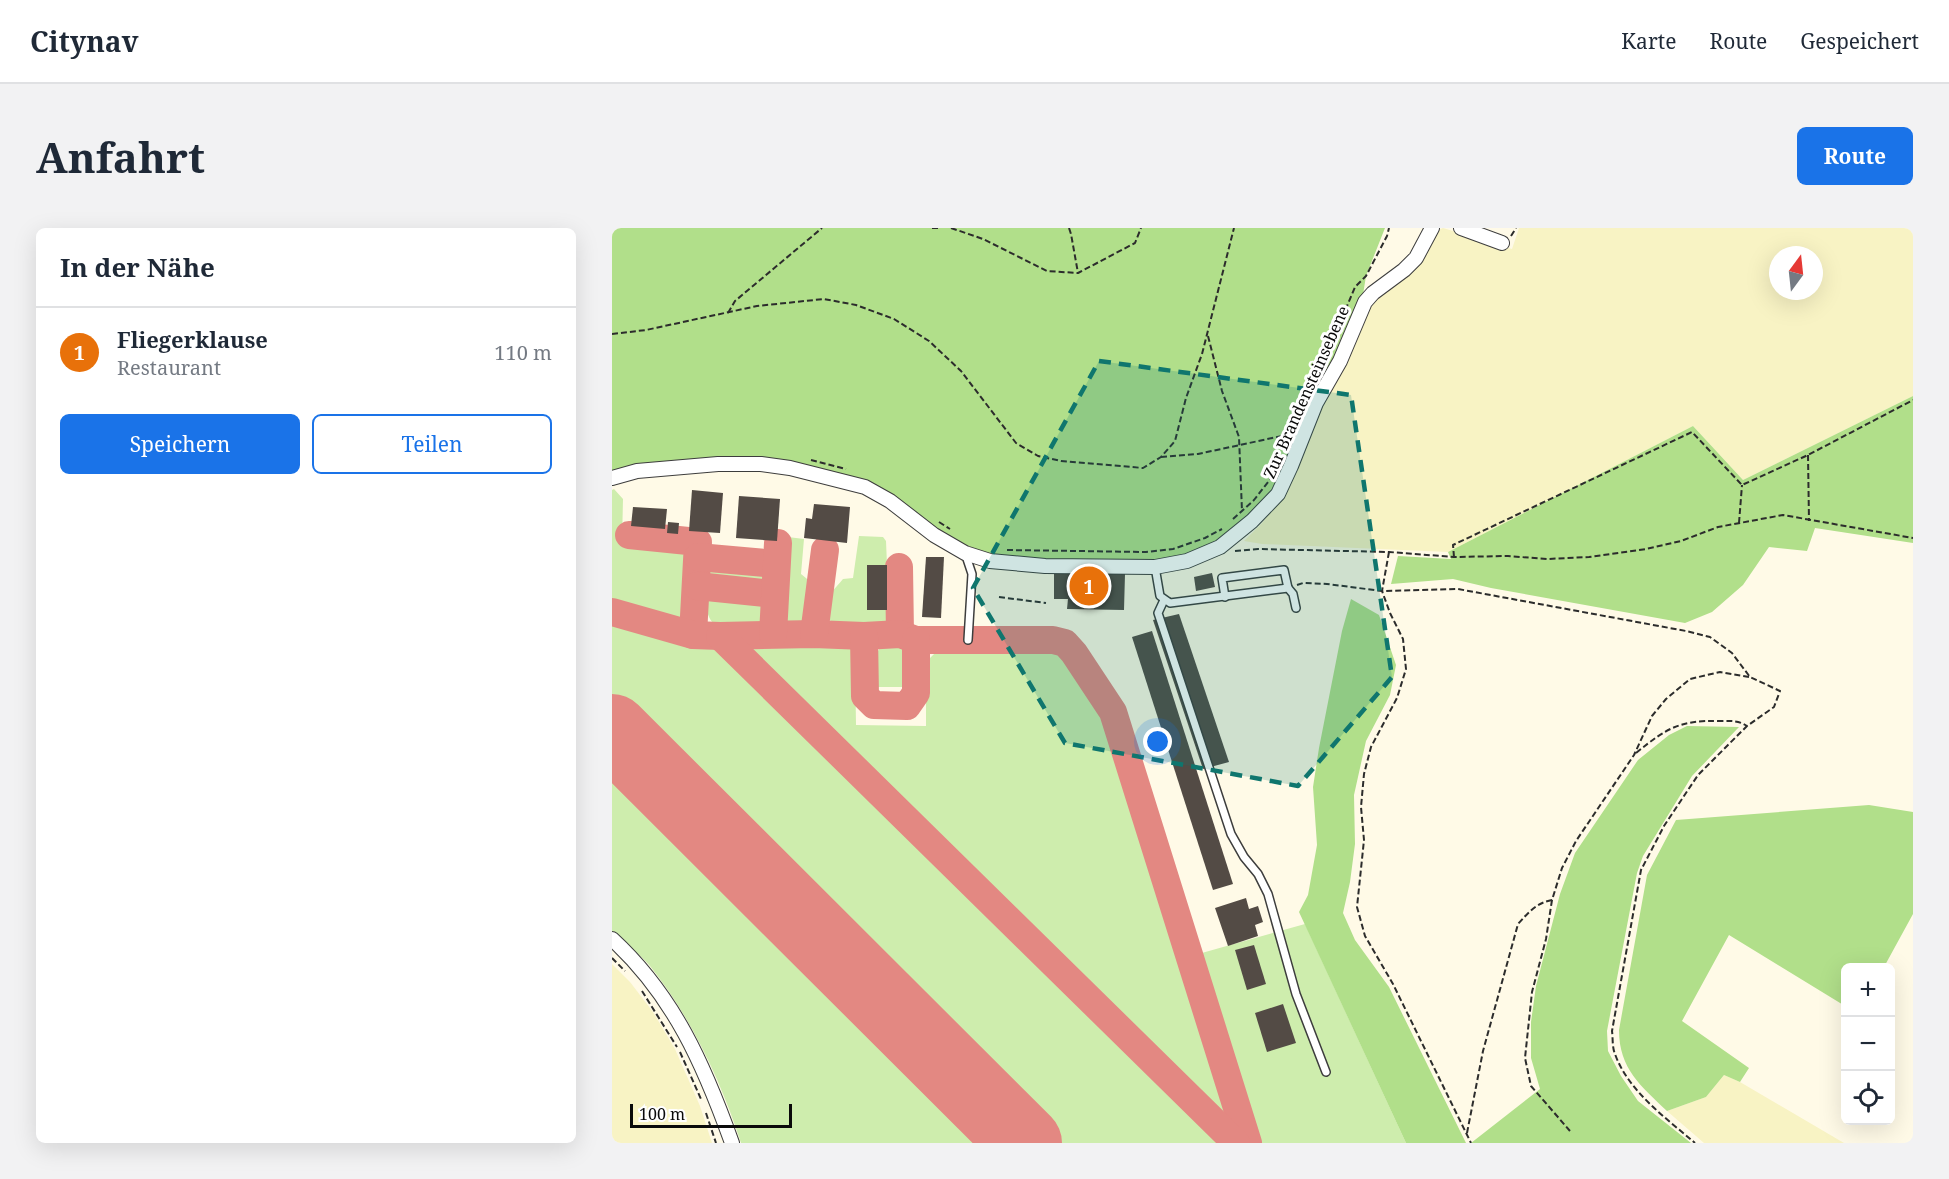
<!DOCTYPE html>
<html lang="de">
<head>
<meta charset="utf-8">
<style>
	:root { --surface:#fff; --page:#f2f2f3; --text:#1f2937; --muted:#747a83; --line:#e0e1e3; --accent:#1a73e8 }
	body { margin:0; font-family:"Noto Serif",serif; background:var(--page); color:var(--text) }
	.controls { position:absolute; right:18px; bottom:18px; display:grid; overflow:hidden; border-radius:9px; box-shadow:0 6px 24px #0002 }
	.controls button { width:54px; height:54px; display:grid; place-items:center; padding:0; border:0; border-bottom:2px solid var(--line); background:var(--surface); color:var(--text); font:30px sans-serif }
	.compass { position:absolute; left:1157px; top:18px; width:54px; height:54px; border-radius:50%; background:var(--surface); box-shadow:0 6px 24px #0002; rotate:15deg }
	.scale { position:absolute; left:18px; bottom:15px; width:162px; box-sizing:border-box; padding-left:6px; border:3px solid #0a0a0a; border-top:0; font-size:16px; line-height:21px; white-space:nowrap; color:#0a0a0a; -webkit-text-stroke:4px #fff; paint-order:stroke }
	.you { position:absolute; left:546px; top:514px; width:21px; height:21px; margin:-15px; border:4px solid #fff; border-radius:50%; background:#1a73e8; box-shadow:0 0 0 9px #1a73e833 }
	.badge { display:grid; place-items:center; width:39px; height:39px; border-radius:50%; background:var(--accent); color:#fff; font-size:20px; font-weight:700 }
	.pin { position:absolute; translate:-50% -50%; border:3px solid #fff; box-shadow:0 2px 6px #0006 }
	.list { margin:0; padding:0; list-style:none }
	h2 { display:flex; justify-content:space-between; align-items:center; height:78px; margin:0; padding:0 24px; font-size:26px }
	h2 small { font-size:20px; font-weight:400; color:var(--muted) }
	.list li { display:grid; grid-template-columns:39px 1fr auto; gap:18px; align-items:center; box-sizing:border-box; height:90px; padding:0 24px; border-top:2px solid var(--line) }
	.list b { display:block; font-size:22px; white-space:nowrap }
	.list p { margin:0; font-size:20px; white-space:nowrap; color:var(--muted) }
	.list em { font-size:20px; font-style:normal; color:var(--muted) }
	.actions { display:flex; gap:12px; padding:18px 24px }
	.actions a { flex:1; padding:14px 0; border:2px solid var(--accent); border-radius:9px; text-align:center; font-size:21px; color:var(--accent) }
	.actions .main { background:var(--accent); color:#fff }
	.icon { flex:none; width:33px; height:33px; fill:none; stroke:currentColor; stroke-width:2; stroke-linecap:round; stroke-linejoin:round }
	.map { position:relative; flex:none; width:1301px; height:915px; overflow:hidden; border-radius:9px }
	header { display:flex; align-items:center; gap:36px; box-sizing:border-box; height:84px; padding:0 30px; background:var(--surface); border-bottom:2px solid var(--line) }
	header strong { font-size:28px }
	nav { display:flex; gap:33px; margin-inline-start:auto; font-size:21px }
	.intro { display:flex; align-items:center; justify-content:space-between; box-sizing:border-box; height:144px; padding:0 36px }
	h1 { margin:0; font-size:42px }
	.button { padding:15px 27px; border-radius:9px; background:var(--accent); color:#fff; font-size:21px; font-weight:700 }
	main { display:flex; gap:36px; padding:0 36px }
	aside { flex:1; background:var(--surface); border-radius:9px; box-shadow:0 6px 24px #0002 }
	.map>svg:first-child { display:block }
	.farmland { fill:#f8f3c4; fill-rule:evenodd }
	.green { fill:#ceedad }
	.forest { fill:#b1df8a }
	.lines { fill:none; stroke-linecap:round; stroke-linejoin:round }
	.taxiway { stroke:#e38882; stroke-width:28 }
	.runway { stroke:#e38882; stroke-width:74 }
	.building { fill:#534b45 }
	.service-casing { stroke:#3d3d3d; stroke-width:10 }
	.minor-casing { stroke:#3d3d3d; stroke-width:16 }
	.path { stroke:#2c2c2c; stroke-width:2; stroke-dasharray:6 3; stroke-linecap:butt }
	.service { stroke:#fff; stroke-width:7 }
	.minor { stroke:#fff; stroke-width:14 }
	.marked { fill:#0f766e; fill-opacity:0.2; stroke:#0f766e; stroke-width:4.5; stroke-dasharray:12 8; stroke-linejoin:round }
	.labels { text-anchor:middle; stroke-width:6; stroke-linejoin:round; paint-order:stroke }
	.street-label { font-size:16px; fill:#0a0a0a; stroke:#fff }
</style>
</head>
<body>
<header>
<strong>Citynav</strong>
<nav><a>Karte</a><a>Route</a><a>Gespeichert</a></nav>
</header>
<div class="intro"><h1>Anfahrt</h1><a class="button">Route</a></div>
<main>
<aside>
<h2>In der Nähe<small></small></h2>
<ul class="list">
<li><span class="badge" style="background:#e8710a">1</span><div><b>Fliegerklause</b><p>Restaurant</p></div><em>110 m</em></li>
</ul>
<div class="actions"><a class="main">Speichern</a><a>Teilen</a></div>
</aside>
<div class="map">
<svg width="1301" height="915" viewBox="0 0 1301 915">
	<rect width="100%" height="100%" fill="#fffae7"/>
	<!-- farmland -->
	<g class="farmland">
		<path d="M831,0l69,21 7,-21h394v168l-170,84 -50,-54 -245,126 -186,-8 -18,-3 18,-18 22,-29 81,-188 71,-75zM1166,27h36v36h-36z"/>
		<polygon points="0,736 18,754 41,784 63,821 88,878 100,915 0,915"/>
		<polygon points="1112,847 1128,854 1232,915 1092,915 1055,883 1094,869"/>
	</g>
	<!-- green -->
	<g class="green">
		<path d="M2,261l9,10 -1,43 60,5 9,11 -5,55 11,33 146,-2 9,6 3,10 1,65 70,1v-64l11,-11 115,-2 13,7 33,42 14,23 72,237 121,-34 101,219h-665c-20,-62 -50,-126 -91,-177 -11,-13 -26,-23 -38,-34v-442z"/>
		<path d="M247,308l24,1 3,4 1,24h-20v45h29v12l-7,3 -50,1 -6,-2 -10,-13c0,-12 12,-22 20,-32l10,-1z"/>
		<polygon points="176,309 192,311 189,346 200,355 192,392 184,399 177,398 172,386"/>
		<polygon points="101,336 148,340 154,343 153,353 148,355 101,350 95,343"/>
		<path d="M103,366l45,4c9,5 9,20 3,28l-4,1 -43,-1c-10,-8 -14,-26 -1,-32z"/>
		<polygon points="288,417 296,426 297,459 262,459 263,428 269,418"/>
	</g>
	<!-- forest -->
	<g class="forest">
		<polygon points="0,0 773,0 754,48 750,73 669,255 606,318 562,335 436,336 363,327 279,272 179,238 19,238 0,243"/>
		<polygon points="1301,168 1301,315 1203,300 1195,323 1157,319 1131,357 1100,384 1073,395 879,360 841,351 779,356 786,328 839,331 836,324 1081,198 1131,252"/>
		<polygon points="739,371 767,387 784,437 778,467 754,513 742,567 743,616 738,654 731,685 743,712 777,759 854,915 794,915 687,684 696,667 705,617 701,559 707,520 730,403"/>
		<polygon points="1075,498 1127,499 1080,548 1031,628 1025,645 995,803 996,823 1009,848 1026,873 1079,915 859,915 928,861 919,830 919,794 924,758 948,666 963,625 1026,532 1057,507"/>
		<path d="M1257,577l44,7v102l-29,53 -38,1 -1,38 -116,-71 -47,86 67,47 -9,14 -16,-7 -18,22 -39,14c-26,-25 -48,-42 -48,-81l28,-155 29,-55z"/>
	</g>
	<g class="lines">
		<!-- taxiway -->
		<g class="taxiway">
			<polyline points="17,307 86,314 81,407"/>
			<polyline points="86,329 164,336"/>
			<polyline points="287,339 288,406"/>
			<polyline points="85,358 162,366"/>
			<polyline points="0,384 81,407 108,408 202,406 252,408 288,406 304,412 441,412 453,415 462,425 501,484 636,915"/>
			<polyline points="161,406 166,315"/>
			<polyline points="202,406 213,322"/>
			<polyline points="108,408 624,915"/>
			<polyline points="252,408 253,468 262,477 295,478 304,465 304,412"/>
		</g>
		<!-- runway -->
		<polyline class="runway" points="0,503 413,915"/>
	</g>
	<!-- building -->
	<g class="building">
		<polygon points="80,262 111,265 108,305 77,303"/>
		<polygon points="127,268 168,271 165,313 124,310"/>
		<polygon points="202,276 238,279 235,315 192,310 194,290 200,291"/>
		<polygon points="21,279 55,281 53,301 19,298"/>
		<polygon points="56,294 67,295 66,306 55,305"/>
		<polygon points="314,329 332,329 329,390 310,389"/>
		<rect x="255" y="337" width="20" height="45"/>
		<polygon points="442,344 513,346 512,382 455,381 456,371 442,371"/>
		<polygon points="600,345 603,359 584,363 582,349"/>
		<polygon points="567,386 617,534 591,541 541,392"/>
		<polygon points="540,403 621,656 601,662 520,409"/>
		<polygon points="634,670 637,681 646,678 651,694 643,697 646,708 616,718 603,680"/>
		<polygon points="642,717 654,756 635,762 623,722"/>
		<polygon points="671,776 684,815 655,824 643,785"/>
	</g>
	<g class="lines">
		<!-- service casing -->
		<g class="service-casing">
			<g id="service">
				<polyline points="353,325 360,346 356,412"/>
				<polyline points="543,339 548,368 558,375 676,360 681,366 684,380"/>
				<polyline points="613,369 610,350 672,342 676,360"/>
				<polyline points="552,372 546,385 619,606 632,629 646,646 656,666 684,766 714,844"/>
			</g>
		</g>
		<!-- minor casing -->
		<g class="minor-casing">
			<g id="minor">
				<polyline points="849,0 890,15"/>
				<polyline points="0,250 25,243 106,236 149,236 178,240 253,259 278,273 322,307 353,325 378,333 433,338 543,339 575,333 608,319 640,293 666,266 679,238 704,175 728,133 753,74 761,65 792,42 804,30 820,0"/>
				<path d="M0,711c62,57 92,126 120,204"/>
			</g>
		</g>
		<!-- path -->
		<g class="path">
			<polyline points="320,0 327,0"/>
			<polyline points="339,0 371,11 435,43 466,45 523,15 529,0"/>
			<polyline points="457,0 459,6 466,45"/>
			<polyline points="899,8 904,0"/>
			<polyline points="116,85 123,73 210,0"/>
			<polyline points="0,106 34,102 145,78 212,71 244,77 282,91 317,113 349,143 404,215 426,228 449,233 531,240 549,229 563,213 574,170 590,126 622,0"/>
			<polyline points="596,108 610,163 627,209 630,283"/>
			<polyline points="709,140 743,59 754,48 775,8 777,0"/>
			<polyline points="1196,227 1197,293"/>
			<polyline points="549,229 586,226 679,206"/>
			<polyline points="199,232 234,241"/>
			<polyline points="621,291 642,272 660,249"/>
			<polyline points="327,294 338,301"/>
			<polyline points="1127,295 1130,257"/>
			<polyline points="395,322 534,324 561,321 593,310 610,301"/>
			<polyline points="623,323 646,321 777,324 842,329 896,328 935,331 977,329 1034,321 1069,313 1106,299 1171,287 1301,310"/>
			<polyline points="777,324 770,363 778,385 791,411 794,441 785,470 759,519 752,546 749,579 752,612 745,679 753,708 781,756 859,915"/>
			<polyline points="842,329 841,317 1080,204 1130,257 1196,227 1301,172"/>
			<path d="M685,357l6,-2 24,1 55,7 76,-2 228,42 24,6 22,16 18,24 30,14 -6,16 -27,19 -49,49 -34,51 -23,44 -29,161c1,7 0,16 3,23 13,37 51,64 80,89"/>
			<polyline points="387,369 434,375"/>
			<path d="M1024,525c31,-25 43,-33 84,-32 10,0 18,-1 27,5"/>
			<polyline points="940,672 934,711 920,764 913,830 919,858 958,903"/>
			<polyline points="0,730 13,743"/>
			<polyline points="30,763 65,819"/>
			<polyline points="68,824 89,871"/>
			<polyline points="94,885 104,915"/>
			<path d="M855,905l16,-82 35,-127c11,-12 18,-21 34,-24l10,-32 14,-27 58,-86 18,-39 14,-17 24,-20 30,-7 29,5"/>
		</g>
		<!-- service -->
		<use href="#service" class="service"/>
		<!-- minor -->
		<use href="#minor" class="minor"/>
	</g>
	<!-- marked area -->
	<path class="marked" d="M487,133l252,34 41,282 -94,109 -233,-43 -92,-155z"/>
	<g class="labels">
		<!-- street labels -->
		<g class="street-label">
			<text transform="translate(694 164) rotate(-66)" y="6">Zur Brandensteinsebene</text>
		</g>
	</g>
</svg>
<div class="controls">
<button>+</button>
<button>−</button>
<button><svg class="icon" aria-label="locate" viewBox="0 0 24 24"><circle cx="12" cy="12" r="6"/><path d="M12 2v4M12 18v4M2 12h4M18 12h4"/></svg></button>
</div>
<svg class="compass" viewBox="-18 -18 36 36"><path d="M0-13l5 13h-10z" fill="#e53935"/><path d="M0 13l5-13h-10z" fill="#747a83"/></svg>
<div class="scale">100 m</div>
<div class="you"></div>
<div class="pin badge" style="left:477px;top:358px;background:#e8710a">1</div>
</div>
</main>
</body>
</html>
